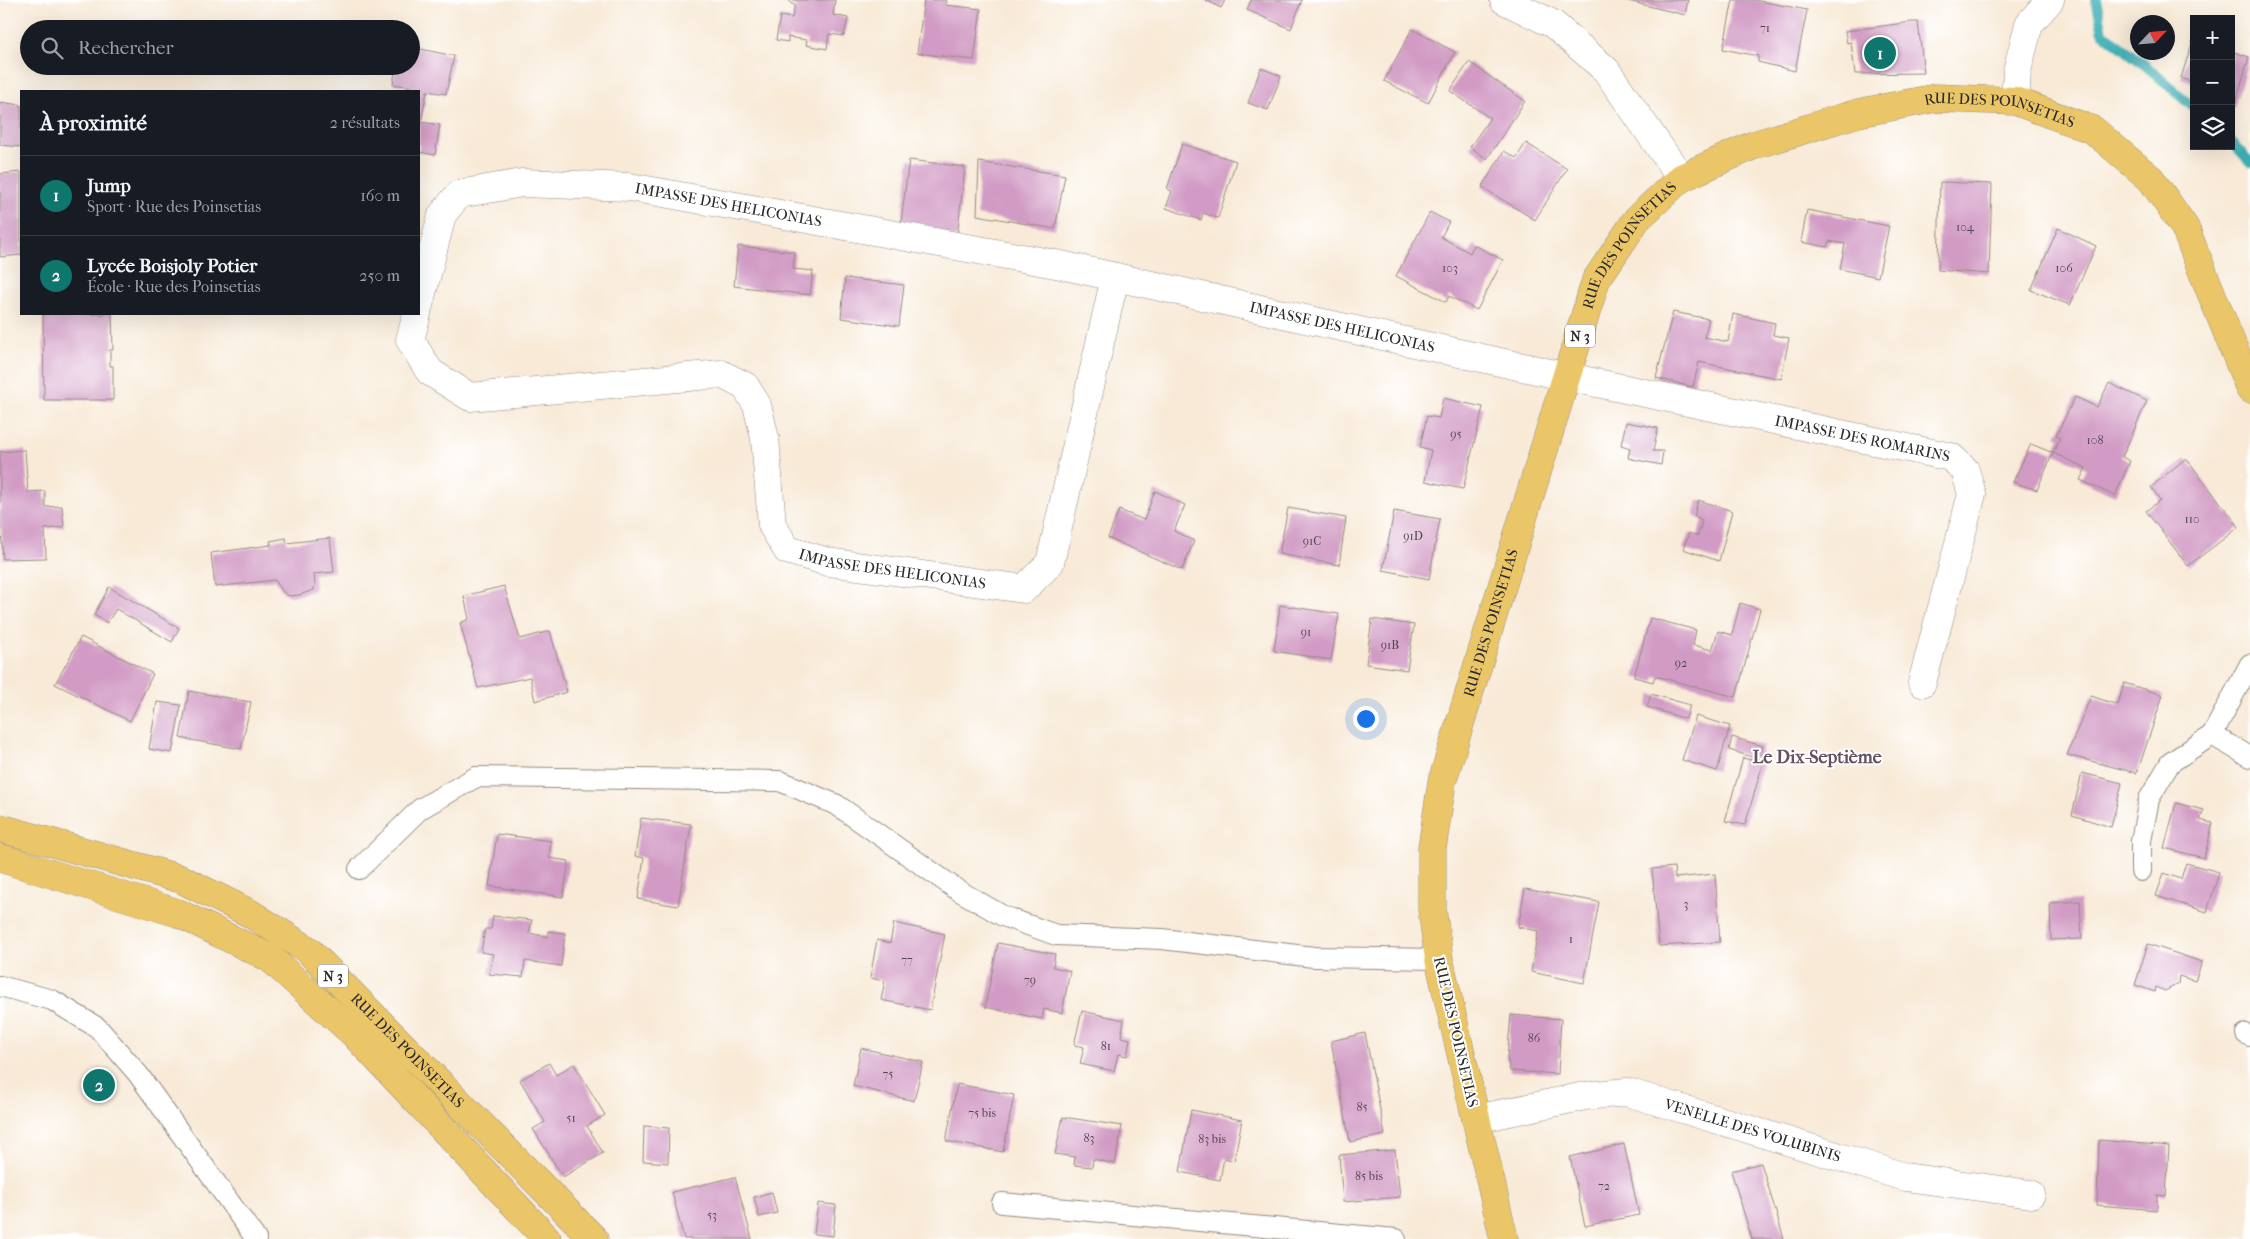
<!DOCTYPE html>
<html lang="fr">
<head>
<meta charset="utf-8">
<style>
	:root { --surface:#171b24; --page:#242831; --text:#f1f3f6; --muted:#9ea1a6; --line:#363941; --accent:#0f766e }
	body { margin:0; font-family:"IM FELL French Canon",serif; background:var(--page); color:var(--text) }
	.controls { position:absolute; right:15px; top:15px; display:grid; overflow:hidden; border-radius:0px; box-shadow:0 5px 20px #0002 }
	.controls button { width:45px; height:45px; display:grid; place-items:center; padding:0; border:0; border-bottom:1px solid var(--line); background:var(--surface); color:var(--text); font:25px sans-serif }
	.compass { position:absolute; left:2130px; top:15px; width:45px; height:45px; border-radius:50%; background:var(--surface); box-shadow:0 5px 20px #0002; rotate:64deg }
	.you { position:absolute; left:1365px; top:718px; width:18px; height:18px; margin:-12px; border:4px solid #fff; border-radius:50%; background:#1a73e8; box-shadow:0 0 0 8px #1a73e833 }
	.badge { display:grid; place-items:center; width:32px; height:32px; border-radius:50%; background:var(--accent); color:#fff; font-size:16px; font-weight:700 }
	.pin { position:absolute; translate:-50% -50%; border:2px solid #fff; box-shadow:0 1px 5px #0006 }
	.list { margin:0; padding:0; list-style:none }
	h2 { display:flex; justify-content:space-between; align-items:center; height:65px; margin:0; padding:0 20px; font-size:21px }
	h2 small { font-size:16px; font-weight:400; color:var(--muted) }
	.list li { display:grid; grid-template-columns:32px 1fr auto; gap:15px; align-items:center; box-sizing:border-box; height:80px; padding:0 20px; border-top:1px solid var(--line) }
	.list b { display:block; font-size:19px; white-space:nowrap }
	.list p { margin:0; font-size:16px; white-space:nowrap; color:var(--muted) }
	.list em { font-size:16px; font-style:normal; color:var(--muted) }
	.icon { flex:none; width:28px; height:28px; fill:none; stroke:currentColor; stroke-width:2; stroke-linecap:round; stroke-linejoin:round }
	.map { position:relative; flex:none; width:2250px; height:1239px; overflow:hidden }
	.search { position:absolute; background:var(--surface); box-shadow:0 5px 20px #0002; left:20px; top:20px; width:400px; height:55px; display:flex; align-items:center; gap:12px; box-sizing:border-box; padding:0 18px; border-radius:28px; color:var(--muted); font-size:19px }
	.panel { position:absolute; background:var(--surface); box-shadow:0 5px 20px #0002; left:20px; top:90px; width:400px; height:225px; border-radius:0px }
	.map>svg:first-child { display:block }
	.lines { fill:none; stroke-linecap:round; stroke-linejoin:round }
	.stream { stroke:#3badb3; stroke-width:10 }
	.building { fill:#d29bc5 }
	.service-casing { stroke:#928a81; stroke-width:22 }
	.minor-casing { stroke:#928a81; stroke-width:29 }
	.primary-casing { stroke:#928a81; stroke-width:29 }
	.service { stroke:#fff; stroke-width:20 }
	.minor { stroke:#fff; stroke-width:28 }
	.primary { stroke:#ebc669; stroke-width:28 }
	.labels { text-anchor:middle; stroke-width:4; stroke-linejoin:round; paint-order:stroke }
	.number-label { font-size:12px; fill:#554752 }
	.shield { fill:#fff; stroke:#6b6b6b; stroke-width:1 }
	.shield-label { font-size:14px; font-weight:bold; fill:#2b2b2b }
	.street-label { font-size:15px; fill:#2b2b2b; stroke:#fff }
	.quarter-label { font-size:18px; font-weight:bold; fill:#655261; stroke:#fff }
</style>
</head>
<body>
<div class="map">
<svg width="2250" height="1239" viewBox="0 0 2250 1239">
	<rect width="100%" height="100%" fill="#fff"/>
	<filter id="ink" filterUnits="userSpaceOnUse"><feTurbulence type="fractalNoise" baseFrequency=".02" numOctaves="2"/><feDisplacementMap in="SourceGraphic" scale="10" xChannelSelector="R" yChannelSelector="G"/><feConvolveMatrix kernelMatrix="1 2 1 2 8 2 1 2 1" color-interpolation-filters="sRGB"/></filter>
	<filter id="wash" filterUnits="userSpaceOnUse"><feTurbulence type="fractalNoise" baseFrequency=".0096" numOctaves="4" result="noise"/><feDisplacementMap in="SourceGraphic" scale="20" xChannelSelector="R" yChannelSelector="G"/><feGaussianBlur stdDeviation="1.12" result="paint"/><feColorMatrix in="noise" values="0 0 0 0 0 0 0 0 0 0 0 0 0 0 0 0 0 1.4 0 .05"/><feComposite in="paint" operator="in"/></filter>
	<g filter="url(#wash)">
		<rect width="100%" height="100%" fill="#f8ead7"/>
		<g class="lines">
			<!-- stream -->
			<g class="stream">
				<polyline points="2096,0 2103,33 2145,65 2194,108"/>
				<polyline points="2231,141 2250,162"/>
			</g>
		</g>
		<g id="blocks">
			<!-- building -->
			<g class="building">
				<polygon points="790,0 835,0 833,15 848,18 844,36 829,34 827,49 806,45 807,40 788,37 788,42 776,40 780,16 792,18 795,5 790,3"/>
				<polygon points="924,0 946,0 945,5 981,9 974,60 917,53"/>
				<polygon points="1206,0 1225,0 1221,8"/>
				<polygon points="1251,0 1302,0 1291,29 1247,10"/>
				<polygon points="1624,0 1688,0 1685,15"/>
				<polygon points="1733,0 1754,0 1807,10 1795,71 1758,62 1758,56 1723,49"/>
				<polygon points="1912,22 1918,22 1924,73 1855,74 1851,42 1847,43 1845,31"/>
				<polygon points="1412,29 1455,52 1428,103 1384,81"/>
				<polygon points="2193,40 2194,40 2194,83 2181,78"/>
				<polygon points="411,47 454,56 446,94 427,91 421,122 440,125 435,155 419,152 419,91 410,91 411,87 393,84 396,66 411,66"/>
				<polygon points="2231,51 2249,57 2234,108 2231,107"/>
				<polygon points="1469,62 1525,101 1487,159 1470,147 1490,118 1450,91"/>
				<polygon points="1261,68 1281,76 1268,110 1248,103"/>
				<polygon points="0,102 21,105 21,147 0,145"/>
				<polygon points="1526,143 1567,169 1535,220 1482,187 1504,151 1516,158"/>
				<polygon points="1182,144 1236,161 1218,218 1203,213 1201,220 1166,208 1172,191 1167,189"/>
				<polygon points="909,160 965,167 957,237 900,230"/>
				<polygon points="979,162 1065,175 1055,229 977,215"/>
				<polygon points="21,172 21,255 0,257 0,174"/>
				<polygon points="1940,182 1992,184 1989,274 1938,270"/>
				<polygon points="1807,210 1889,226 1878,277 1840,269 1845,244 1829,241 1827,247 1801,242"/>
				<polygon points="1430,212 1449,222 1441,237 1470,253 1474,245 1503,260 1477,310 1449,296 1446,302 1396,276"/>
				<polygon points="2058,228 2096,246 2070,305 2031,290"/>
				<polygon points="738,246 795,252 793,269 813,271 810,295 734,286"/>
				<polygon points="845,278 904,285 899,326 841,318"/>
				<polygon points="1673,312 1709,319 1704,337 1728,342 1733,314 1775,323 1773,335 1789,338 1781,379 1699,362 1693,387 1656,378"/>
				<polygon points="43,314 112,314 113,350 110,350 110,366 113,366 113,400 44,400"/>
				<polygon points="2109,383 2147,401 2122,457 2130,461 2115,496 2080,480 2086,468 2053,453 2037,490 2013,482 2031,444 2053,453 2060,438 2056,436 2075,397 2097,407"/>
				<polygon points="1443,398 1483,407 1463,489 1425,481 1431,450 1420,447 1427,416 1439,418"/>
				<polygon points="1626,422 1658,428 1653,451 1663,451 1661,465 1628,458 1630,448 1621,445"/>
				<polygon points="25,450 28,492 45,491 45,507 62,506 64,527 45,529 46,558 3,559 0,515 0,452"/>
				<polygon points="2186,458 2239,527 2188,566 2146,511 2160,500 2151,487"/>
				<polygon points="1155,491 1185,505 1174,531 1194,541 1182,570 1108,538 1119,510 1144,520"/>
				<polygon points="1698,500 1732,511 1719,561 1683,549 1689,533 1698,536 1702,520 1694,516"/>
				<polygon points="1288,508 1346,518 1339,565 1279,554"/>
				<polygon points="1394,511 1440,519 1429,579 1383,570"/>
				<polygon points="286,538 287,543 330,538 334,572 314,574 315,585 314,590 299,595 289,596 283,592 275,580 215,587 211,553 271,545 270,541"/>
				<polygon points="504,586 520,639 550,631 567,692 535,701 530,677 478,688 460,623 469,619 464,596"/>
				<polygon points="109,587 179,628 172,642 116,609 107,623 94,615"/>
				<polygon points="1740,603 1760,609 1736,697 1655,676 1653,682 1634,677 1650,618 1696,630 1693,645 1712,650 1718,631 1732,635"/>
				<polygon points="1280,605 1339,614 1331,660 1274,651"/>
				<polygon points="1372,619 1414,625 1407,670 1366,664"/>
				<polygon points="81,637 153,674 130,721 55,684"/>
				<polygon points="2124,683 2163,695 2137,773 2067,755 2091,696 2118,705"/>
				<polygon points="189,691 251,702 241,749 180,738"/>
				<polygon points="1651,694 1690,705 1686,719 1647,707"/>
				<polygon points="157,702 181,705 172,753 149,749"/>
				<polygon points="1696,716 1730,726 1717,771 1682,760"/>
				<polygon points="1732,737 1763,746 1759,759 1729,750"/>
				<polygon points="1743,758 1763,763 1745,825 1725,821"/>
				<polygon points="2082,773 2122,783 2111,827 2072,815"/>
				<polygon points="2176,803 2204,810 2200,820 2213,823 2204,858 2164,848"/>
				<polygon points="641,818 691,824 678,906 638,899 644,858 635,856"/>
				<polygon points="497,834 551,841 549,858 569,861 563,897 489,886"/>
				<polygon points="2186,863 2219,872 2207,912 2156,896 2164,873 2181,879"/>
				<polygon points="1674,867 1675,878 1715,874 1720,942 1659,946 1652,869"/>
				<polygon points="1525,889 1599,902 1584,983 1531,972 1538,931 1518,927"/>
				<polygon points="2080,901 2082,939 2051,940 2050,903"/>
				<polygon points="493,916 532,920 529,933 548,937 548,931 565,933 561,966 525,961 523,977 489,974 493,954 481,952 485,929 491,929"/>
				<polygon points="894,923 945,934 930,1010 881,1000 885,981 870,978 877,940 890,943"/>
				<polygon points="998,943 1055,954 1053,967 1070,971 1062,1013 1044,1009 1042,1019 985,1007"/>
				<polygon points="2148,944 2202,962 2195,981 2179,976 2178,984 2165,991 2156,987 2155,992 2135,985"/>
				<polygon points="1082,1011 1124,1020 1121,1037 1130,1039 1127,1056 1118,1054 1114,1071 1080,1064 1084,1047 1074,1045"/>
				<polygon points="1511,1015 1561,1019 1558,1074 1510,1071 1507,1058"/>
				<polygon points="1365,1033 1385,1135 1350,1142 1331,1041"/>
				<polygon points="861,1048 923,1062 914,1101 853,1086"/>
				<polygon points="549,1063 556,1075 574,1064 605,1115 587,1126 603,1153 563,1177 533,1129 545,1122 520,1080"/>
				<polygon points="957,1084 1014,1095 1003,1152 946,1141"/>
				<polygon points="1191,1110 1242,1120 1234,1161 1224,1158 1220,1180 1180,1172"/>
				<polygon points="1063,1117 1122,1126 1115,1164 1093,1159 1092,1167 1074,1165 1075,1157 1055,1154"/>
				<polygon points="644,1126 669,1128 668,1163 643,1161"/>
				<polygon points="2099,1140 2169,1146 2166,1196 2157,1195 2157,1210 2097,1205"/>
				<polygon points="1624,1144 1639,1215 1585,1226 1570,1157"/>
				<polygon points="1395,1150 1400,1197 1343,1202 1339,1155"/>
				<polygon points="1761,1163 1784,1239 1752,1239 1731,1171"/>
				<polygon points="735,1177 752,1239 684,1239 672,1192"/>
				<polygon points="772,1192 777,1213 759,1217 754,1197"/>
				<polygon points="818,1203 836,1205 833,1236 814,1234"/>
			</g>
		</g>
	</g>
	<g filter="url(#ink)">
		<use href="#blocks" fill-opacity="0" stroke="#928a81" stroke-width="1"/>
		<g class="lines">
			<!-- service casing -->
			<g class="service-casing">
				<g id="service">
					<polyline points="2212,735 2250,664"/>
					<polyline points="359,869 420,809 476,777 780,781 837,805 956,889 1003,916 1056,935 1162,939 1314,957 1439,959"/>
					<polyline points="2141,871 2141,841 2149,799 2170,763 2212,735 2250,757"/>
					<polyline points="0,986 52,1000 98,1028 138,1074 256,1239"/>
					<polyline points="2246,1034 2250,1036"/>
					<polyline points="1002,1203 1396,1239"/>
				</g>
			</g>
			<!-- minor casing -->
			<g class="minor-casing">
				<g id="minor">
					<polyline points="1504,0 1553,24 1606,70 1681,178"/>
					<polyline points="2015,101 2017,71 2029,24 2050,0"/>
					<path id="s1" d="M419,305l23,-90 17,-21 63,-11 108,4 431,78 507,112 383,80 14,13 7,24 -50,189"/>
					<path id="s2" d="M417,314l-7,26 20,32 40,25 251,-23 24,12 12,19 8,33 7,87 15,25 41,12 196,27 26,-26 65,-286"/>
					<path id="s3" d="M1476,1119l109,-23 42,-4 278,85 126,17"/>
				</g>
			</g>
			<!-- primary casing -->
			<g class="primary-casing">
				<g id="primary">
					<path id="s4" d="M0,828l181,51 70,35 57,36 286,289"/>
					<polyline points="0,858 178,913 270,958 354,1034 547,1239"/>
					<path id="s5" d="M1504,1239l-65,-280 -7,-50v-61l10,-66 154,-502 41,-61 44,-41 73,-33 104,-32 78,-15 79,3 78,29 58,49 34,49 65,161"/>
				</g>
			</g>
			<!-- service -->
			<use href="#service" class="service"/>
			<!-- minor -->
			<use href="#minor" class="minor"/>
			<!-- primary -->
			<use href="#primary" class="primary"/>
		</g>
	</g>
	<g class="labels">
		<!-- number labels -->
		<g class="number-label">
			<text x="1765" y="32">71</text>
			<text x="1965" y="231">104</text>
			<text x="1450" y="272">103</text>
			<text x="2064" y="272">106</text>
			<text x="1456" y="438">95</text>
			<text x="2095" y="444">108</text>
			<text x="2192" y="523">110</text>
			<text x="1413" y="540">91D</text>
			<text x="1312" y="545">91C</text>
			<text x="1306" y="636">91</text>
			<text x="1390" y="649">91B</text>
			<text x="1681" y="667">92</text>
			<text x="1686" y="908">3</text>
			<text x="1571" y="943">1</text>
			<text x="907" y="964">77</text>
			<text x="1030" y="984">79</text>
			<text x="1534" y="1042">86</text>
			<text x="1106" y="1050">81</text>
			<text x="888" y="1078">75</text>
			<text x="1362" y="1111">85</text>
			<text x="982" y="1117">75 bis</text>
			<text x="571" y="1122">51</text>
			<text x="1089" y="1142">83</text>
			<text x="1212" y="1143">83 bis</text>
			<text x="1369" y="1180">85 bis</text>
			<text x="1604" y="1190">72</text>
			<text x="712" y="1219">53</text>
		</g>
		<!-- shield labels -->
		<g class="shield">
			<rect x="1565" y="324.5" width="30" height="23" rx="4"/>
			<rect x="318" y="964.5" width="30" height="23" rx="4"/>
		</g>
		<g class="shield-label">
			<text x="1580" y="341">N 3</text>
			<text x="333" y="981">N 3</text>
		</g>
		<!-- street labels -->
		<g class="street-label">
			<text dy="5" stroke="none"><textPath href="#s5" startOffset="1458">RUE DES POINSETIAS</textPath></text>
			<text dy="5" stroke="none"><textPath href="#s1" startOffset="392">IMPASSE DES HELICONIAS</textPath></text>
			<text dy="5" stroke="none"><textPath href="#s5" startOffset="1038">RUE DES POINSETIAS</textPath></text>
			<text dy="5" stroke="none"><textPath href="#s1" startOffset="1018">IMPASSE DES HELICONIAS</textPath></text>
			<text dy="5" stroke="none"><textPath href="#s1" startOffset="1550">IMPASSE DES ROMARINS</textPath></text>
			<text dy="5" stroke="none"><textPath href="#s2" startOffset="671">IMPASSE DES HELICONIAS</textPath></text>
			<text dy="5" stroke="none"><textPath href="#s5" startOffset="632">RUE DES POINSETIAS</textPath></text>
			<text transform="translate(1456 1032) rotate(77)" y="5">RUE DES POINSETIAS</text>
			<text dy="5" stroke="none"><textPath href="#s4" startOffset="475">RUE DES POINSETIAS</textPath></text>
			<text dy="5" stroke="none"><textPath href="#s3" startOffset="285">VENELLE DES VOLUBINIS</textPath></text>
		</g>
		<!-- quarter labels -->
		<g class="quarter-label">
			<text x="1817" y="763">Le Dix-Septième</text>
		</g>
	</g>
</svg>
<div class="controls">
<button>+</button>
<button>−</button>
<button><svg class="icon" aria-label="layers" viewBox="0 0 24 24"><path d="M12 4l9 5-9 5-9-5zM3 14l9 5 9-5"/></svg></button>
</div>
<svg class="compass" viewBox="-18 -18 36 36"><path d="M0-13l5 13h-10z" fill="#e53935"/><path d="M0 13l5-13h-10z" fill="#9ea1a6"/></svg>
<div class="you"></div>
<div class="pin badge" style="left:1880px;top:53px">1</div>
<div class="pin badge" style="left:99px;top:1085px">2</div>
<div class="search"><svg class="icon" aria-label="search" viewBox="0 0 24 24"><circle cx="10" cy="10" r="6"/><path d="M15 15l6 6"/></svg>Rechercher</div>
<section class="panel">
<h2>À proximité<small>2 résultats</small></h2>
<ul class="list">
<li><span class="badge">1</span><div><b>Jump</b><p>Sport · Rue des Poinsetias</p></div><em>160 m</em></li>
<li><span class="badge">2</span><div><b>Lycée Boisjoly Potier</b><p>École · Rue des Poinsetias</p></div><em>250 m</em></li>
</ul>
</section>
</div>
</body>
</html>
